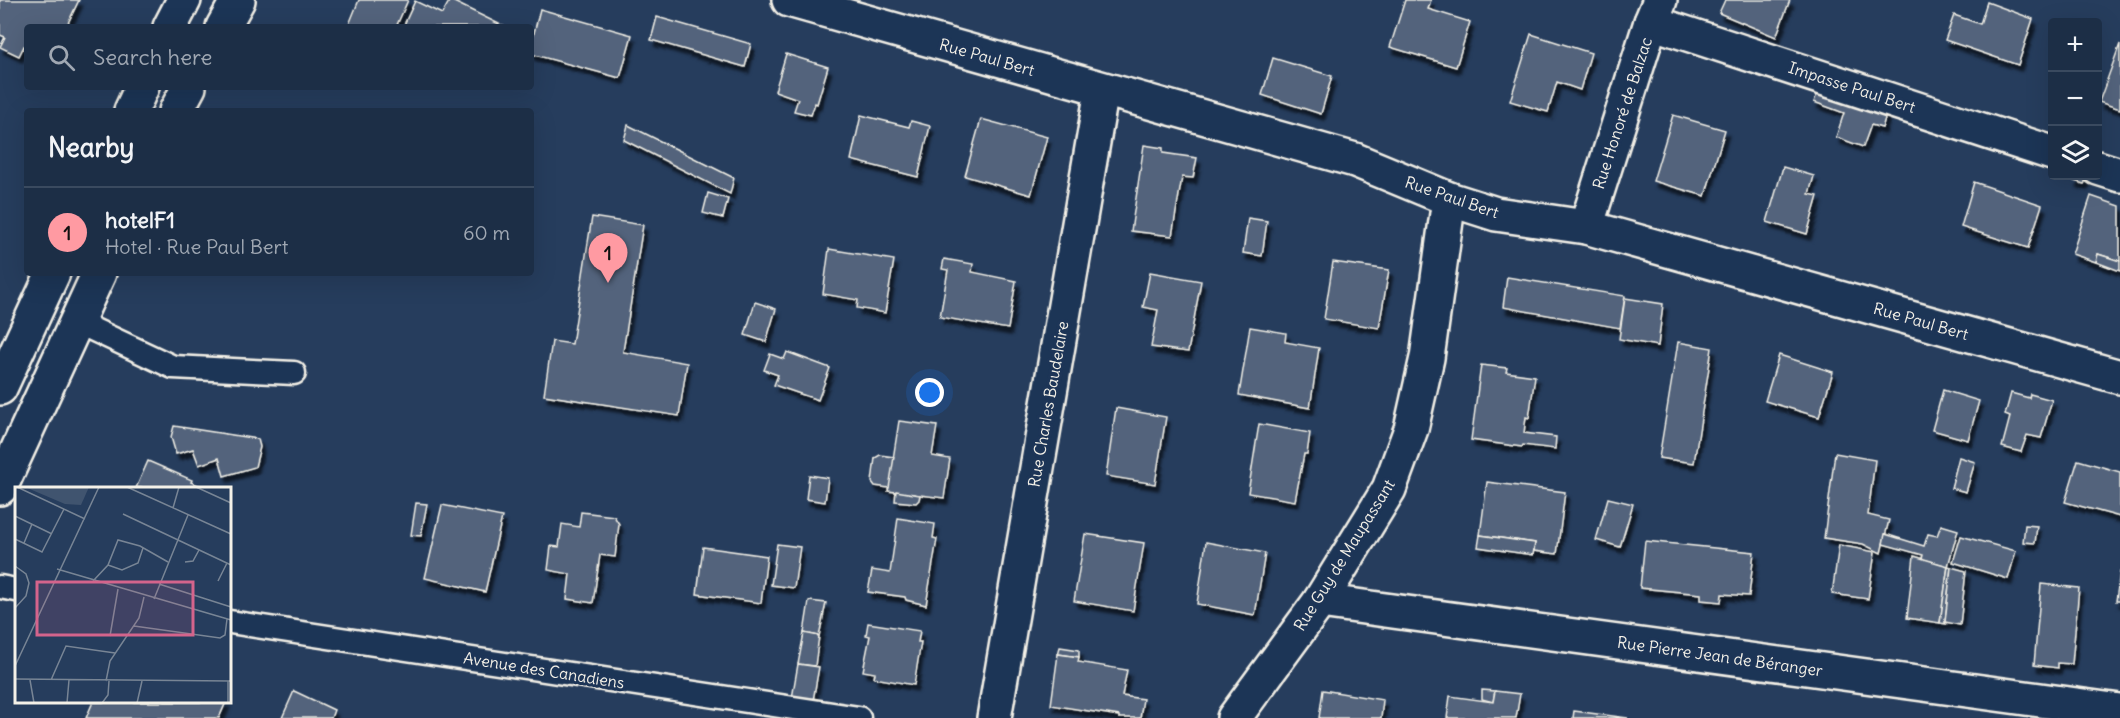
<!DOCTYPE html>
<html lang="en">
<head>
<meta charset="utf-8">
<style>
	:root { --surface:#1c2e46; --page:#293a51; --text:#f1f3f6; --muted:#a0a8b3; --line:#3a4a5f; --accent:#ff9aa2 }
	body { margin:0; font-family:Delius,sans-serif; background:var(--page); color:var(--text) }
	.controls { position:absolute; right:18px; top:18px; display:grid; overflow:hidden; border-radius:6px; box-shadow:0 6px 24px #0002 }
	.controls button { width:54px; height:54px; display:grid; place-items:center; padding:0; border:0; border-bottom:2px solid var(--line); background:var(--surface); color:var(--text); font:30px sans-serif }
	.you { position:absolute; left:930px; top:393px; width:21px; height:21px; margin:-15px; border:4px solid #fff; border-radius:50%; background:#1a73e8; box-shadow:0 0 0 9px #1a73e833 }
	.badge { display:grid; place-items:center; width:39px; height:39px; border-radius:50%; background:var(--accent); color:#111; font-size:20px; font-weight:700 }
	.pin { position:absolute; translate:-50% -50px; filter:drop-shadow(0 2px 3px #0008) }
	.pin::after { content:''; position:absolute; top:32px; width:21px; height:18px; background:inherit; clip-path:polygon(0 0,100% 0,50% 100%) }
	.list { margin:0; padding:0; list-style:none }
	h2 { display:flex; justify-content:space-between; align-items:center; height:78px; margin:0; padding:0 24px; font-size:26px }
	h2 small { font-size:20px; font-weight:400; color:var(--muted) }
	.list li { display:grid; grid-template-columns:39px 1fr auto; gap:18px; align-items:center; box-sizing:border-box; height:90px; padding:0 24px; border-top:2px solid var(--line) }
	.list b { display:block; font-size:22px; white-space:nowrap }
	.list p { margin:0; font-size:20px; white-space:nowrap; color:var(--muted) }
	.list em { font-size:20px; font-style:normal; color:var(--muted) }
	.icon { flex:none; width:33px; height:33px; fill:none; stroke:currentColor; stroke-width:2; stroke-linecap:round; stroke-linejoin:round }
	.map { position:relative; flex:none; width:2120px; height:718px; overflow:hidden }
	.search { position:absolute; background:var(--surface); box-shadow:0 6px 24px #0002; left:24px; top:24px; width:510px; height:66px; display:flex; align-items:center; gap:15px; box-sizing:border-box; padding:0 21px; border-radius:6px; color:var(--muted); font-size:22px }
	.panel { position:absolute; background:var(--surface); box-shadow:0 6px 24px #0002; left:24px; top:108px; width:510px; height:168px; border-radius:6px }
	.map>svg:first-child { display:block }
	.building { fill:#52647b; stroke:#f4f1e8; stroke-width:1.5; filter:url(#shadow) }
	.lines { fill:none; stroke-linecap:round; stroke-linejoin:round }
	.lane-casing { stroke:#f4f1e8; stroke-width:27 }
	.street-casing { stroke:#f4f1e8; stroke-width:38 }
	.secondary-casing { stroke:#f4f1e8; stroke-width:38 }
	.lane { stroke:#1d3557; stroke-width:22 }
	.street { stroke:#1d3557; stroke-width:33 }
	.secondary { stroke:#1d3557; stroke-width:33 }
	.labels { text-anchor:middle; stroke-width:6; stroke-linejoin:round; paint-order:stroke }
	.street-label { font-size:16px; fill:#f4f1e8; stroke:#1d3557 }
	.inset-road { fill:none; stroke:#788595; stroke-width:1.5 }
	.view { fill:#d4648c; fill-opacity:0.15; stroke:#d4648c; stroke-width:3 }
	.inset-edge { fill:none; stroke:#f4f1e8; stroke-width:3 }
</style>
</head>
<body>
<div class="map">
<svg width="2120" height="718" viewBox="0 0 2120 718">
	<defs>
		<filter id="shadow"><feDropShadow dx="3.5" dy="6" stdDeviation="1.5" flood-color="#0009"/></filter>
	</defs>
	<rect width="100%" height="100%" fill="#263d5d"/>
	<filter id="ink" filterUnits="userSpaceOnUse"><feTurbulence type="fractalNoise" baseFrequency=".0167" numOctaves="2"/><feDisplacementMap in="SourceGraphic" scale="12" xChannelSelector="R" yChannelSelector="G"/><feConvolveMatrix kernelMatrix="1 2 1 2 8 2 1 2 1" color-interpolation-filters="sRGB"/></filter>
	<g filter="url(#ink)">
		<!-- building -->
		<g class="building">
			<polygon points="0,0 79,0 66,27 27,27 27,47 24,46 19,56 0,47 5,37 0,35"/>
			<polygon points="359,0 408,0 396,27 348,27"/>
			<polygon points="450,0 505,27 408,27 404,25 415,1 442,14"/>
			<polygon points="1405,0 1431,0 1428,9 1470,22 1456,67 1390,47"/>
			<polygon points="1725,0 1790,0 1776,37 1719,13"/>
			<polygon points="1987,2 2033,19 2018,65 1945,40 1954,15 1980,24"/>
			<polygon points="540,9 632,35 620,78 531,54 531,45"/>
			<polygon points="657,17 751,44 745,67 651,40"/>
			<polygon points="1531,34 1591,53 1580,90 1557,82 1548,112 1510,101"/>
			<polygon points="2120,44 2120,109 2099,102"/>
			<polygon points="786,54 828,67 817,104 815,103 811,115 794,111 798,99 775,91"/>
			<polygon points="1273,58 1332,76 1321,114 1262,95"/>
			<polygon points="1820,86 1888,109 1882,128 1871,125 1863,147 1836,137 1844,113 1814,102"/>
			<polygon points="861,115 909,127 911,121 930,126 918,177 851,160"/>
			<polygon points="1673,115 1725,130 1705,196 1653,181"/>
			<polygon points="981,119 1047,137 1031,195 965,176"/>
			<polygon points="628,125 734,178 730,194 624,140"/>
			<polygon points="1144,145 1163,148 1163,153 1197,158 1193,178 1182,177 1172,236 1131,231"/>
			<polygon points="1783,167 1814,176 1809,194 1818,196 1807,234 1767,222"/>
			<polygon points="2076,176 2088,176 2084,184 2074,181"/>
			<polygon points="1974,182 2042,205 2028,248 1961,227"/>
			<polygon points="708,193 728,199 723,218 703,213"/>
			<polygon points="2091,196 2120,206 2120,261 2098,254 2096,262 2072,254"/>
			<polygon points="592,217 643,225 623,352 687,363 679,416 544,395 552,341 572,344"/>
			<polygon points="1248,218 1267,221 1262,256 1243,253"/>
			<polygon points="829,249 894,260 885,313 857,308 858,300 823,294"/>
			<polygon points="2098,254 2120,261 2120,271 2096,262"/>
			<polygon points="944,259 973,264 972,272 1016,281 1008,329 940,317 948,270 942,269"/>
			<polygon points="1333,262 1389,270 1379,328 1324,319"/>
			<polygon points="1150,272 1201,281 1188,352 1151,347 1158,310 1143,307"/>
			<polygon points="1507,277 1625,296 1620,328 1503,307"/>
			<polygon points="1625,298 1663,304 1658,346 1619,339"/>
			<polygon points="755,302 776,309 766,342 745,335"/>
			<polygon points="1250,327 1286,333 1285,342 1319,348 1310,408 1239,395"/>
			<polygon points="1678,342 1712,348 1694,463 1659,458"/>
			<polygon points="787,352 830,368 818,400 774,385 778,375 764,370 770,354 784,359"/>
			<polygon points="1779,355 1833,372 1819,417 1765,401"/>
			<polygon points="1481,365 1507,368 1506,372 1535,376 1529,418 1526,417 1524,433 1556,437 1555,449 1523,445 1522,447 1471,440"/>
			<polygon points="1943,390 1979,401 1968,440 1932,430"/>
			<polygon points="2011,393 2029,398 2030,394 2052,400 2041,438 2027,435 2021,452 2002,447 2010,417 2005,415"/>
			<polygon points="1116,408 1166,417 1155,484 1106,476"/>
			<polygon points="899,421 937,426 932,456 950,459 944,498 888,491"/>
			<polygon points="1259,424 1310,433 1307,454 1304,454 1295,501 1248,493"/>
			<polygon points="174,426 258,439 260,447 255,467 224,476 219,458 199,465 193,449 176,454 171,437"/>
			<polygon points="1835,453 1875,460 1868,515 1889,520 1881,553 1863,544 1824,538"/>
			<polygon points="880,455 894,457 889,488 875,486 872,482 875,458"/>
			<polygon points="1959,457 1975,462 1966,492 1951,488"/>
			<polygon points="2078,460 2120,472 2120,517 2065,502"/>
			<polygon points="148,461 192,480 191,482 205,488 136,488"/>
			<polygon points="809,475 828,478 825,502 806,499"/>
			<polygon points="1487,482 1565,492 1557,554 1534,551 1535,543 1480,535"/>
			<polygon points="896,491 920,495 919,500 916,503 895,501"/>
			<polygon points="1608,498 1633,504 1620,547 1596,540"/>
			<polygon points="416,503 427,504 421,536 411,535"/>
			<polygon points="442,505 502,517 485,592 425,578"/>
			<polygon points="581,512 614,516 619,524 615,557 600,555 593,603 567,599 570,574 548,570 551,546 559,547 562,524 579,527"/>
			<polygon points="898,518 935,524 933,538 937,539 926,605 906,600 905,597 868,592 872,570 890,573"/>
			<polygon points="1941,525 1958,530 1948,566 1922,559 1923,555 1883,544 1885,534 1924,546 1928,534 1937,536"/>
			<polygon points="2025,525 2037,526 2035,543 2023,542"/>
			<polygon points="1085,534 1144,543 1133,611 1074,601"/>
			<polygon points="1480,535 1535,543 1533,555 1478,547"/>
			<polygon points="1961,536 2016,551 2008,579 1953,562"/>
			<polygon points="1645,541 1754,552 1749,596 1722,594 1721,602 1701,600 1701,594 1640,588"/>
			<polygon points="1206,542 1265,553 1255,615 1197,604"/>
			<polygon points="777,544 800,547 794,588 771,585"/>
			<polygon points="1839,545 1875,552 1868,599 1832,594"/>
			<polygon points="703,547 767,556 761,603 697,594"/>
			<polygon points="1914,556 1948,566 1940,623 1907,618"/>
			<polygon points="1948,566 1951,567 1945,622 1946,624 1940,623"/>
			<polygon points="1951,567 1966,571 1960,625 1945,622"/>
			<polygon points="2120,571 2120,601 2116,601"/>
			<polygon points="2041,584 2079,588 2072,664 2058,663 2058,668 2034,665"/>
			<polygon points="809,601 826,603 819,636 804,633"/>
			<polygon points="868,623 920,631 918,642 921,642 914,685 874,678 875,673 863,671 870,636 866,635"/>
			<polygon points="804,633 819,636 815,666 798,664"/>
			<polygon points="1060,647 1079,650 1079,657 1058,654"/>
			<polygon points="1058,654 1079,657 1078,662 1127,670 1122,696 1143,699 1140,718 1119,718 1119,716 1051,705"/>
			<polygon points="798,664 819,667 813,701 792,698"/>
			<polygon points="1323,690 1383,700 1381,718 1319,718"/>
			<polygon points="1482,690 1495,691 1493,702 1482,699"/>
			<polygon points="294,691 334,710 331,718 282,718"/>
			<polygon points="1495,691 1520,694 1516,718 1447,718 1450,696 1493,702"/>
			<polygon points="93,702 226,702 219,718 86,718"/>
			<polygon points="1574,711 1628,718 1573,718"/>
		</g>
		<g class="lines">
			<!-- lane casing -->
			<g class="lane-casing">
				<g id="lane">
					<polyline points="77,322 173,367 294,373"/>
					<polyline points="0,587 16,590"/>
					<polyline points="230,622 859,718"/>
				</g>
			</g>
			<!-- street casing -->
			<g class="street-casing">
				<g id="street">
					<polyline points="789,0 1355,160 1449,199 1496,214 1586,227 2120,377"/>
					<polyline points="1651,22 2052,153"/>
					<polyline points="2098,168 2120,175"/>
					<polyline points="1586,227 1651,22 1660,0"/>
					<polyline points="1320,601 2120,711"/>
					<polyline points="994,718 1102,90"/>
					<polyline points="1234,718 1320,601 1389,489 1411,429 1427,358 1449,199"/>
				</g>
			</g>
			<!-- secondary casing -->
			<g class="secondary-casing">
				<g id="secondary">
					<polyline points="170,27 184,0"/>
					<polyline points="223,27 238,0"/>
					<polyline points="131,111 142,87"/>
					<polyline points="176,111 189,87"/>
					<polyline points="0,388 53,273"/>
					<polyline points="0,488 99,273"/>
				</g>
			</g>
			<!-- lane -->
			<use href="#lane" class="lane"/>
			<!-- street -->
			<use href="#street" class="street"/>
			<!-- secondary -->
			<use href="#secondary" class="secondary"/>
		</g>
	</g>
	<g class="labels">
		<!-- street labels -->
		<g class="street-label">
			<text transform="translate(987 57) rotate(16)" y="6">Rue Paul Bert</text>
			<text transform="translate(1852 87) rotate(18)" y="6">Impasse Paul Bert</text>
			<text transform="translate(1622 113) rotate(-72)" y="6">Rue Honoré de Balzac</text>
			<text transform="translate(1452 197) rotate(19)" y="6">Rue Paul Bert</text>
			<text transform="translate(1921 321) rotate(16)" y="6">Rue Paul Bert</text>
			<text transform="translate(1048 404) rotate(-80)" y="6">Rue Charles Baudelaire</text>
			<text transform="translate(1344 555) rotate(-58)" y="6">Rue Guy de Maupassant</text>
			<text transform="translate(1720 656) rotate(8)" y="6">Rue Pierre Jean de Béranger</text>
			<text transform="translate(544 670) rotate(9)" y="6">Avenue des Canadiens</text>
		</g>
	</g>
	<!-- overview -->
	<g transform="translate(15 487)">
		<rect width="216" height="216" fill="#263d5d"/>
		<path d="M10,0h64l-8,18 -16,-1z" fill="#40546f"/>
		<path class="inset-road" d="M2,0l68,32M112,0l104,47M181,0l35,16M158,21l6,-21M108,27l108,51M0,29l37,18M0,52l27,13 22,-43M9,56l8,-19M170,75l8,-1 6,-11M93,78l14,5 16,-7 5,-15M0,79l11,8 3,9 -3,13 -11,12M42,82l174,51M78,94l15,-16 10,-25 22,6 28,16M203,94l9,-18M144,97l72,23M139,112l34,-84M119,139l86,12 5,-3 2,-16M95,149l8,-47M0,179l84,-179M0,192l216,2M15,193l4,23M36,193l15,-34 49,7M91,194l4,-20 29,-43 5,-21M213,194v22M23,216h23M52,216l2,-23M87,216l6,-8 1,-14M122,216l5,-22"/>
		<path class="view" d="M22,95h156v53h-156z"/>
		<rect width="216" height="216" class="inset-edge"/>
	</g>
</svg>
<div class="controls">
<button>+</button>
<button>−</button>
<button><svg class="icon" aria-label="layers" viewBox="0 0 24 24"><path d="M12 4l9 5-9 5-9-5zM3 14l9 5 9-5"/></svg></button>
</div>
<div class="you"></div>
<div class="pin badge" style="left:608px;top:283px">1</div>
<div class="search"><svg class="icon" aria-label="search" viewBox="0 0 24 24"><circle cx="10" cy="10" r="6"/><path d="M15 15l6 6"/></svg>Search here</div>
<section class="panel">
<h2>Nearby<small></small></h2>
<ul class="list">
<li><span class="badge">1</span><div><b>hotelF1</b><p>Hotel · Rue Paul Bert</p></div><em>60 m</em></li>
</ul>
</section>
</div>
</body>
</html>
